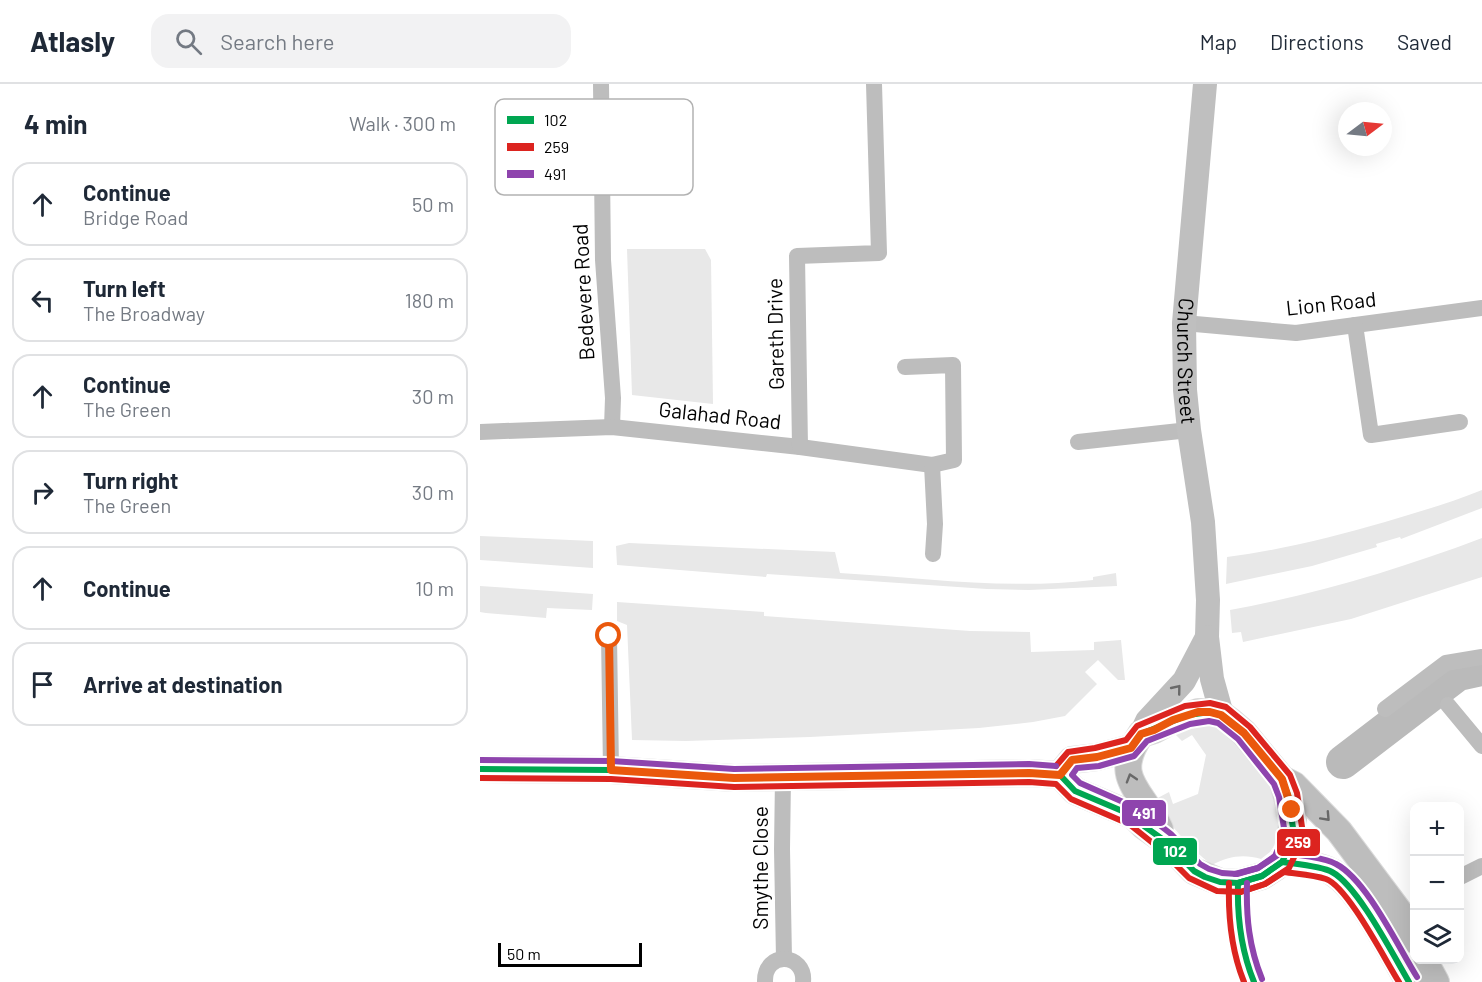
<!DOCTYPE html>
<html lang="en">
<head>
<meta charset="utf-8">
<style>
	:root { --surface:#fff; --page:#f2f2f3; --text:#1f2937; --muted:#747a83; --line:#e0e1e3 }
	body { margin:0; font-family:Barlow,sans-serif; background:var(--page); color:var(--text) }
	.controls { position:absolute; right:18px; bottom:18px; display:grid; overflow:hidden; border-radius:12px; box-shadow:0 6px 24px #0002 }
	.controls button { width:54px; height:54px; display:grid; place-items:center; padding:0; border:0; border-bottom:2px solid var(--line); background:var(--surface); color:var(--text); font:30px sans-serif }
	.compass { position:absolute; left:858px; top:18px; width:54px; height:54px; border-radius:50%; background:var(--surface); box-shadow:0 6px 24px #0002; rotate:74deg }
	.scale { position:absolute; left:18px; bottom:15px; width:144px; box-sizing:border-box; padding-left:6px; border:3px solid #000; border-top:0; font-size:16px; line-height:21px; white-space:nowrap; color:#000; -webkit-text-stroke:4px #fff; paint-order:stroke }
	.stop { position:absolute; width:18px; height:18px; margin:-14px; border:4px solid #ea580c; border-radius:50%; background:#fff }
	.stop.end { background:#ea580c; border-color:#fff; box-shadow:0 2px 6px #0008 }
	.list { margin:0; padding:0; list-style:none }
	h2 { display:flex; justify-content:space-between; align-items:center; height:78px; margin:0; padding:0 24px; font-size:26px }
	h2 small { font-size:20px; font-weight:400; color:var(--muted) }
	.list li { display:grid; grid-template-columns:39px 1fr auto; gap:18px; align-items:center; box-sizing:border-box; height:84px; margin:0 12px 12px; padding:0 12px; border:2px solid var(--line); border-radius:18px }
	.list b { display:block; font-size:22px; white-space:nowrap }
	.list p { margin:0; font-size:20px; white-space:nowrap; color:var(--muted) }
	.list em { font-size:20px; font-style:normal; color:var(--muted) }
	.icon { flex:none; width:33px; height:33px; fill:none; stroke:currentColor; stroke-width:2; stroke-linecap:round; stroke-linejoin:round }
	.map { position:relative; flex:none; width:1002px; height:898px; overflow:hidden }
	header { display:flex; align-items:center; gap:36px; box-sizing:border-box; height:84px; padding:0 30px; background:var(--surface); border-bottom:2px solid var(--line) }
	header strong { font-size:28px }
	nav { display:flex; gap:33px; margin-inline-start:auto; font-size:21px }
	.search { width:420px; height:54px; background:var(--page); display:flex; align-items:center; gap:15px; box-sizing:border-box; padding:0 21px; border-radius:18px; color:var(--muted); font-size:22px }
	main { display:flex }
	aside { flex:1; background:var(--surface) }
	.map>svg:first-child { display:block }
	.green { fill:#e8e8e8 }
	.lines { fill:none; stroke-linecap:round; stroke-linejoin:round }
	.river { stroke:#bababa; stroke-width:34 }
	.primary-casing { stroke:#dbdbdb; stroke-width:28 }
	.minor { stroke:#bdbdbd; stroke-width:16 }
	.secondary { stroke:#bfbfbf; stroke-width:24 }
	.primary { stroke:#bdbdbd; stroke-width:26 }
	.bus-1-casing { stroke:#fff; stroke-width:10 }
	.bus-2-casing { stroke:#fff; stroke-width:10 }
	.bus-3-casing { stroke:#fff; stroke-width:10 }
	.bus-1 { stroke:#00a651; stroke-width:6 }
	.bus-2 { stroke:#dc241f; stroke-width:6 }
	.bus-3 { stroke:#8e44ad; stroke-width:6 }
	.oneway { stroke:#696969 }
	.oneway2 { stroke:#686868 }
	.route { stroke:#ea580c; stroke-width:8 }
	.labels { text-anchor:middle; stroke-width:6; stroke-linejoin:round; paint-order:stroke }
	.street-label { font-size:21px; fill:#000; stroke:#fff }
	.key { fill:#fff; stroke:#b2b2b2; stroke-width:1.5 }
	.key-label { font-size:16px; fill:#000 }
	.line-badge { stroke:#fff; stroke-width:2 }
	.badge-label { font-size:16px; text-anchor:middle; font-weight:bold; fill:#fff }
</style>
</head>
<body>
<header>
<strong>Atlasly</strong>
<div class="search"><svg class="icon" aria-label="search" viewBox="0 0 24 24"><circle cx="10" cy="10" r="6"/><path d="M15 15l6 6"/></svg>Search here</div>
<nav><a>Map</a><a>Directions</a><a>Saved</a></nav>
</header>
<main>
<aside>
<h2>4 min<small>Walk · 300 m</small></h2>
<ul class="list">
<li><svg class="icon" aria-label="ahead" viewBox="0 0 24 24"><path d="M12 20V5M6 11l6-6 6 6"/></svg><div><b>Continue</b><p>Bridge Road</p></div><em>50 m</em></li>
<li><svg class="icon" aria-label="left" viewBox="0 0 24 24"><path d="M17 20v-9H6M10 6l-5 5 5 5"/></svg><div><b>Turn left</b><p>The Broadway</p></div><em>180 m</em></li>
<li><svg class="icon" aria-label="ahead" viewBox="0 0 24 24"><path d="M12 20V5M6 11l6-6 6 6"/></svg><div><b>Continue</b><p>The Green</p></div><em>30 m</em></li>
<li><svg class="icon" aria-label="right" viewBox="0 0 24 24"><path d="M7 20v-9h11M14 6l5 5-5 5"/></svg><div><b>Turn right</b><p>The Green</p></div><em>30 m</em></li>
<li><svg class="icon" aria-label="ahead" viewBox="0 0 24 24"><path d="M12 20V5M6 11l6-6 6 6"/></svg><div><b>Continue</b></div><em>10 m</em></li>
<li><svg class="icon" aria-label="arrive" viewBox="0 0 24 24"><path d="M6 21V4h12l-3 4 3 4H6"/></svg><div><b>Arrive at destination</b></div></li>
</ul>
</aside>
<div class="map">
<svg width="1002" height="898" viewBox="0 0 1002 898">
	<rect width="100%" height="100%" fill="#fff"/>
	<!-- green -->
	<g class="green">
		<polygon points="147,165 225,165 231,176 233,320 152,311"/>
		<path d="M1002,406v18l-81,31 -1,-2 -24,7 1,3 -65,19 -86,18 1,-27c54,-7 106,-20 158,-35 33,-10 65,-19 97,-32z"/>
		<polygon points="0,452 113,457 113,484 0,476"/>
		<path d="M1002,454v39l-131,42 -108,23 -2,-10 -9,1 -2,-23c87,-16 170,-41 252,-72z"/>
		<path d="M149,459l206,9 5,21c83,5 170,17 253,7v-3l23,-4 1,13 -88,4 -42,-1 -220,-15 -1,3 -149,-12 -1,-19z"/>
		<polygon points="0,502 113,510 112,526 67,524 66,534 6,529 0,528"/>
		<polygon points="137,518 284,528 284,532 490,547 550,548 551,568 614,566 614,558 641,556 645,596 638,596 618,576 605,588 617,600 585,632 553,638 499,644 330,653 206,657 152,656 147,541 137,537"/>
		<path d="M723,640l15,4 12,8 46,55 8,40 -14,21 -9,7c-17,-5 -33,-3 -49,6 -24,-18 -41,-40 -60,-64l17,-9 4,12 25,-10 8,-39 -14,-20 -10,6 -12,-12z"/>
	</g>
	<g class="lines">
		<!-- river -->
		<polyline class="river" points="863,678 978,590 1002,585"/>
		<!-- primary casing -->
		<g class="primary-casing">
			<g id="primary">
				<polyline points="0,685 131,686 254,694 549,689 580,691 595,707 654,732 664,742 685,757 714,787 740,798 758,799 782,792 796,783 802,778 808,766 813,735 802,695"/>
				<polyline points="580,691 592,676 617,673 651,664"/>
				<path d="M680,745c-17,-39 -50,-50 -19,-95l13,-4 19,-10 25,-8h12l12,3 8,6 14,12 38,46 12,6 45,46 62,83 13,26"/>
				<path d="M802,778c15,2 36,2 50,10 27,15 60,82 77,110"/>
				<polyline points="944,876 956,898"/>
			</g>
		</g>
		<!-- minor -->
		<g class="minor">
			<polyline points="121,0 123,176 133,314 132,343"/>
			<polyline points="704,239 816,249 1002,224"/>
			<polyline points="875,241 891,351 980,338"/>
			<polyline points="0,348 132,343 320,363 452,381 474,376 473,281 425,283"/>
			<polyline points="598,358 709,346"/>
			<polyline points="320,363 317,172 399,169 394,0"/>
			<polyline points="452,381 455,440 453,470"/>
			<polyline points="129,552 131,686"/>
			<polyline points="968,621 1002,662"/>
			<polyline points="905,625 966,579 1002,573"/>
			<polyline points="303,693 302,765 304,875"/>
			<polyline points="980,793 1002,782"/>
			<path d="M285,898c-1,-32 41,-29 38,0"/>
		</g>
		<!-- secondary -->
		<g class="secondary">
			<path id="s1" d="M725,0l-21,239 1,67 4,40 14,92 5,78 -1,37 5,42 10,36"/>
			<polyline points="661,650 667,637 704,597 727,553"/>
		</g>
		<!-- primary -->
		<use href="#primary" class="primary"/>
		<!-- bus-1 casing -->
		<g class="bus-1-casing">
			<g id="bus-1">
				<polygon points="730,628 742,631 764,649 802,695 808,711 813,744 808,766 802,778 782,792 758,799 740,798 725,793 714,787 685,757 664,742 654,732 595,707 580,691 592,676 617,673 651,664 661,650 708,631"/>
				<polyline points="0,685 131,686 254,694 549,689 580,691"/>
				<path d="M758,799l24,-7 20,-14c13,2 39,4 50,10 26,14 61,83 77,110"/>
				<path d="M758,799c-1,35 3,67 16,99"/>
			</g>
		</g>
		<!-- bus-2 casing -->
		<g class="bus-2-casing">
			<g id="bus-2">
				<polyline points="0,694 131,695 254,703 549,698 576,700 591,715 649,740 679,764 709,794 737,807 760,808 785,800 809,784 816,769 822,743 817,709 810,691 770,643 746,623 730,619 705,622 657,642 646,656 615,664 588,668 576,682"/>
				<path d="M749,799c-1,34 2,67 15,99"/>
				<path d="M761,808l24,-8 19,-12c13,2 29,3 42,7 22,8 59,81 73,103"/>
			</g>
		</g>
		<!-- bus-3 casing -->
		<g class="bus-3-casing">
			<g id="bus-3">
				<polygon points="729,637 738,639 758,655 794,700 799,713 804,744 799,763 795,772 778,784 757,790 742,789 729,785 720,780 691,750 659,725 600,699 592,691 597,684 619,682 654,672 667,657 710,640"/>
				<polyline points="0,676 131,677 254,685 549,680 576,682"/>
				<path d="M755,790l23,-6 23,-15c12,1 46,5 55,11 31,16 62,83 81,113"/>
				<path d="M767,799c-1,34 2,64 15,96"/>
			</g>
		</g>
		<!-- bus-1 -->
		<use href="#bus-1" class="bus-1"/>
		<!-- bus-2 -->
		<use href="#bus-2" class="bus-2"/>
		<!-- bus-3 -->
		<use href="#bus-3" class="bus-3"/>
	</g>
	<!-- one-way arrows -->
	<defs><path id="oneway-chevron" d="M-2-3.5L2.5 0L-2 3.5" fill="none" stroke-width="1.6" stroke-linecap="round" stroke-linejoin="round" transform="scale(1.5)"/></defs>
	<use class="oneway" href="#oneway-chevron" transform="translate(697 605) rotate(-51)"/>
	<g class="oneway2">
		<use href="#oneway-chevron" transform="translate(651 694) rotate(-107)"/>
		<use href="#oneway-chevron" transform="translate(846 733) rotate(47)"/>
	</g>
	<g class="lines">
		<!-- route -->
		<polyline class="route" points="129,552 131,686 254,694 549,689 580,691 592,676 617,673 651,664 661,650 674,646 693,636 718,628 730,628 741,631 764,649 802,695 812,726"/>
	</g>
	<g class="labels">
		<!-- street labels -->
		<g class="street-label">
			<text transform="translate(104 208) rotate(-93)" y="7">Bedevere Road</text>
			<text transform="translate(851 220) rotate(-6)" y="7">Lion Road</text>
			<text transform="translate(296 250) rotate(-91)" y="7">Gareth Drive</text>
			<text dy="7" stroke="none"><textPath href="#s1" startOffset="278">Church Street</textPath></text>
			<text transform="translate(240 332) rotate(6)" y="7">Galahad Road</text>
			<text transform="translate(281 784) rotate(-90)" y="7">Smythe Close</text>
		</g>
	</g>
	<!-- legend -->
	<rect x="15" y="15" width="198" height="96" rx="9" class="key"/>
	<rect x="27" y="32" width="27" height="8" fill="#00a651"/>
	<rect x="27" y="59" width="27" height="8" fill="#dc241f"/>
	<rect x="27" y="86" width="27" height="8" fill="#8e44ad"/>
	<g class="key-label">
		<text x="64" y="42">102</text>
		<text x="64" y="69">259</text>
		<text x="64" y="96">491</text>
	</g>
	<g class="line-badge">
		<rect x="641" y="715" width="46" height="28" rx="6" fill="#8e44ad"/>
		<rect x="796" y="744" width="45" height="29" rx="6" fill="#dc241f"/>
		<rect x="672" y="753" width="46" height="29" rx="6" fill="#00a651"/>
	</g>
	<g class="badge-label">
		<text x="664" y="735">491</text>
		<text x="818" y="764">259</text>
		<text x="695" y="773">102</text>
	</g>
</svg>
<div class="controls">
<button>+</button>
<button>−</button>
<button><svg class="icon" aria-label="layers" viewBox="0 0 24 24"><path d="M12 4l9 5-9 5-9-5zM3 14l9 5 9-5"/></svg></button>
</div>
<svg class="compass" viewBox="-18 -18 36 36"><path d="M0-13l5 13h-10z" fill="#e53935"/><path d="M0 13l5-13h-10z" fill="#747a83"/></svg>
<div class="scale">50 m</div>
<div class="stop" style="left:129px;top:552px"></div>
<div class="stop end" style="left:812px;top:726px"></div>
</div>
</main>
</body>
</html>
